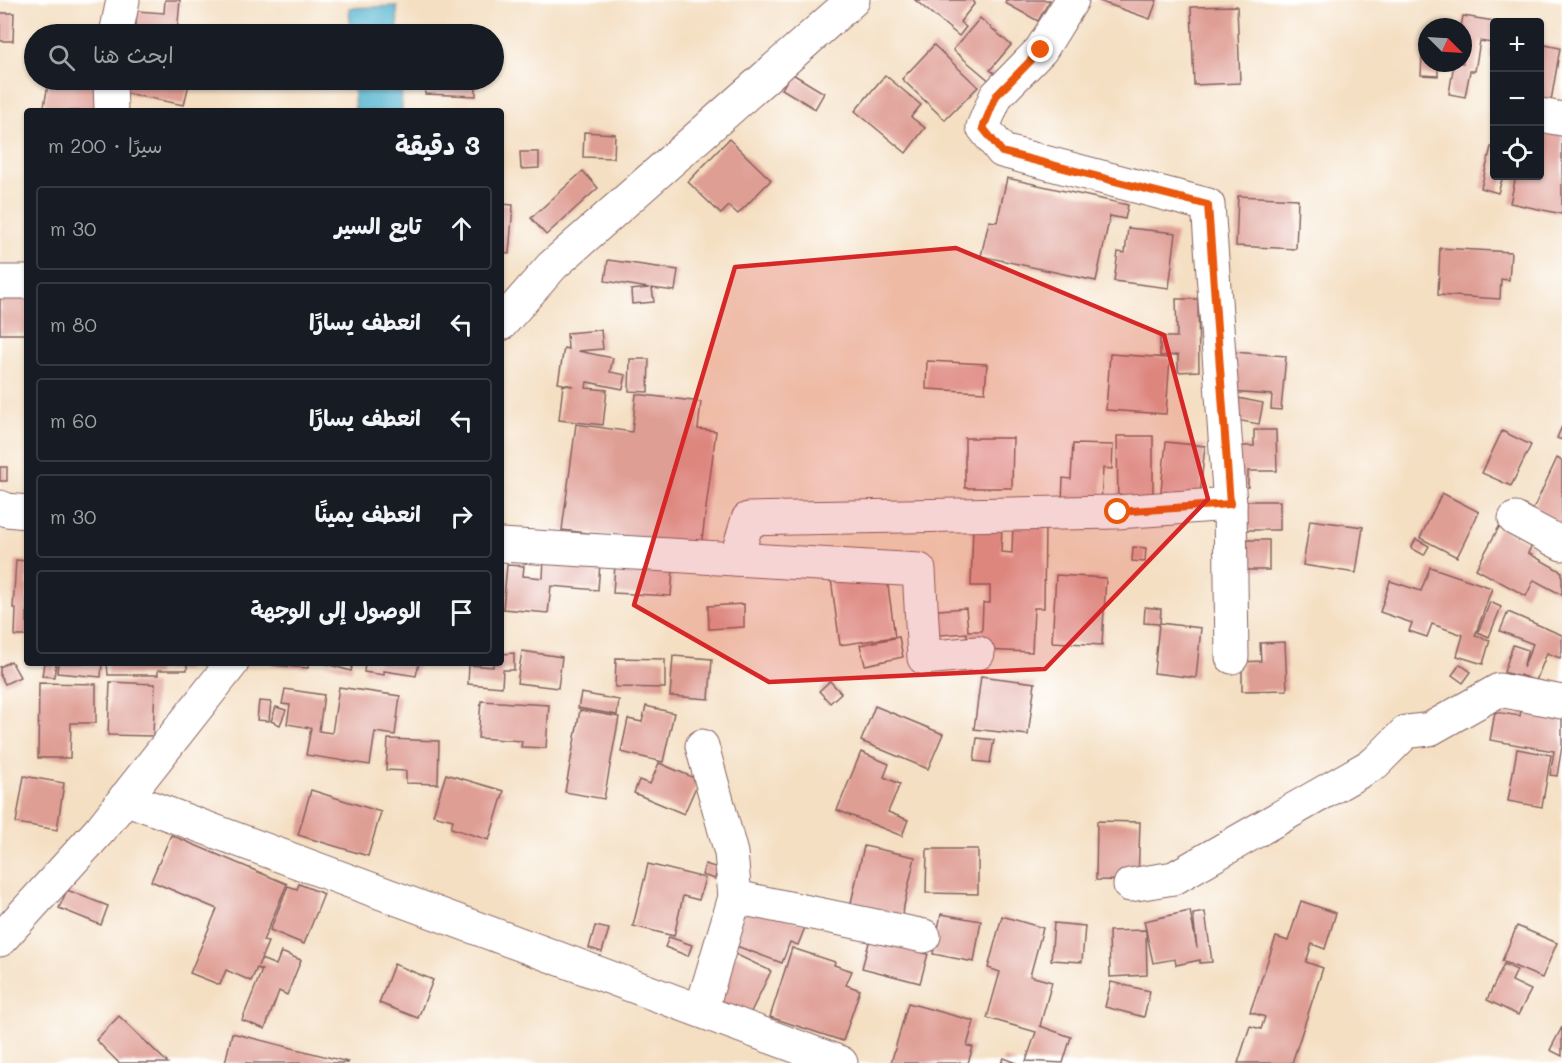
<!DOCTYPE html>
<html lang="ar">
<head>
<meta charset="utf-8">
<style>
	:root { --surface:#171b24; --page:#242831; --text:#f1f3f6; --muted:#9ea1a6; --line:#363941 }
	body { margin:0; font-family:Mali,"Playpen Sans Arabic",sans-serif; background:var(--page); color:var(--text); direction:rtl }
	.controls { position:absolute; right:18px; top:18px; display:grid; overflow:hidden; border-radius:6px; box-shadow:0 2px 4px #0004 }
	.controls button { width:54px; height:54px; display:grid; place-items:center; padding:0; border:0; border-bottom:2px solid var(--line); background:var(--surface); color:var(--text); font:30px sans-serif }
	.compass { position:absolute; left:1418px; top:18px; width:54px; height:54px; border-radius:50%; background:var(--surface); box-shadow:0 2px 4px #0004; rotate:114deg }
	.stop { position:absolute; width:18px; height:18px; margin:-14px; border:4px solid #ea580c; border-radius:50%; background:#fff }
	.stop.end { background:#ea580c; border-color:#fff; box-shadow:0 2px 6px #0008 }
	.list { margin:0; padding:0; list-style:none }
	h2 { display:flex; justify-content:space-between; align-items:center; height:78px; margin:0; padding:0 24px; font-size:26px }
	h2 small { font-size:20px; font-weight:400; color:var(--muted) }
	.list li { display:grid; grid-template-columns:39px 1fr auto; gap:18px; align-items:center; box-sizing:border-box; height:84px; margin:0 12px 12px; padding:0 12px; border:2px solid var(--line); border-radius:6px }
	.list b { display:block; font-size:22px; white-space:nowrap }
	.list em { font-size:20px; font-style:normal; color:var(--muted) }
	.icon { flex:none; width:33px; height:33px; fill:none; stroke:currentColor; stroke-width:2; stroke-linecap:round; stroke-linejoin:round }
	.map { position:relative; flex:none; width:1562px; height:1063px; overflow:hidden; direction:ltr }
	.search { position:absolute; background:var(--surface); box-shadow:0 2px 4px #0004; left:24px; top:24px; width:480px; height:66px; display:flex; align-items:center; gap:15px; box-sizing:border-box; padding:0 21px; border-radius:33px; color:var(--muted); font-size:22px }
	.panel { position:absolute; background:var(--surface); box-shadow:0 2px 4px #0004; left:24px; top:108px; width:480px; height:558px; border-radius:6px; direction:rtl }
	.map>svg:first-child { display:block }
	.water { fill:#50b2ce; stroke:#4d687c; stroke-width:1.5 }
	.building { fill:#df9e94 }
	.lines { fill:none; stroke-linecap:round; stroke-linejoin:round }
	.minor-casing { stroke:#866260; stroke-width:35 }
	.minor { stroke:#fff; stroke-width:33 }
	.route { stroke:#ea580c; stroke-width:8 }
	.marked { fill:#d62828; fill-opacity:0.2; stroke:#d62828; stroke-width:4.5; stroke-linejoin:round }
</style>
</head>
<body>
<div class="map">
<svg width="1562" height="1063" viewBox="0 0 1562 1063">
	<rect width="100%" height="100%" fill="#fff"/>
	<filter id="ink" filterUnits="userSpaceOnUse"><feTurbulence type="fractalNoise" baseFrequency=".0167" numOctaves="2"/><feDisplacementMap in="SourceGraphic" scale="12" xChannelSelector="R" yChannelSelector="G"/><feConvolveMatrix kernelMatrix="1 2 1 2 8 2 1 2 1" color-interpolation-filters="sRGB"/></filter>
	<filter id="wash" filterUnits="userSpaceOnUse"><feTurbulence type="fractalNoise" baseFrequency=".008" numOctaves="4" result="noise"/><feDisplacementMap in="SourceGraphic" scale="24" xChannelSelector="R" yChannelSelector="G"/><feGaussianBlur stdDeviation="1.35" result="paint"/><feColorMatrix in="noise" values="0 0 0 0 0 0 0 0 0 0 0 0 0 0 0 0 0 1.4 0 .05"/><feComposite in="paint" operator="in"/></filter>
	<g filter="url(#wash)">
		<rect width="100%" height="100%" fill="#f4dfc2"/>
		<!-- water -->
		<g class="water">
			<polygon points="397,6 398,34 351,34 349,8"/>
			<polygon points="353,80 401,80 402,111 355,111"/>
		</g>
		<g id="blocks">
			<!-- building -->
			<g class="building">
				<polygon points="165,0 180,0 177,34 135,34 137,11 164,13"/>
				<polygon points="915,0 972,0 975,3 960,22 966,27 959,36"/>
				<polygon points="1006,0 1050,0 1038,21 1005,3"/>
				<polygon points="1096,0 1157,0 1150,19"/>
				<polygon points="1237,6 1240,83 1194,85 1191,7"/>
				<polygon points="0,13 14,13 13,41 0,41"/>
				<polygon points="1463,16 1494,21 1494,57 1490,56 1492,43 1480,41 1475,71 1470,71 1465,97 1449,94 1454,63 1463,63 1463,27 1461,27"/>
				<polygon points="980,18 1011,45 990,70 997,75 991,82 953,50"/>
				<polygon points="427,30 441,31 441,34 427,34"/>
				<polygon points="1540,44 1560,48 1550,107 1540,105"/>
				<polygon points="934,45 978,87 945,120 902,79"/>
				<polygon points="1422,56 1427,56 1427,63 1438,63 1438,76 1421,75"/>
				<polygon points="791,73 824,93 815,109 782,89"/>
				<polygon points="885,75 921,105 911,117 925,128 906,153 855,111"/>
				<polygon points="49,80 103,80 98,111 43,111"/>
				<polygon points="127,80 190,80 184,105 125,93"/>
				<polygon points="425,80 476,80 476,96 425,94"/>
				<polygon points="1540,128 1562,133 1562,214 1510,203 1516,176 1540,176"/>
				<polygon points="584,132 615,134 614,158 583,157"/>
				<polygon points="729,139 771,180 738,214 729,206 721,214 688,182"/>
				<polygon points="1491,147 1494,147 1494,176 1503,176 1498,193 1481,188"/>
				<polygon points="520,152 539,152 539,168 521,169"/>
				<polygon points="583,171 598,188 546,235 531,218"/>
				<polygon points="1007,178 1128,205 1125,219 1110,216 1096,281 981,256 989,221 997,222"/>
				<polygon points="1238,196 1298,199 1296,249 1236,246"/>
				<polygon points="501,204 513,205 509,254 501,253"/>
				<polygon points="1128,228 1176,233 1169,288 1114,281 1118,252 1125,253"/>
				<polygon points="1440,248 1511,252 1509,280 1501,279 1500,299 1438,295"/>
				<polygon points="608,260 678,270 675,291 652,288 654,302 632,304 631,290 649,288 605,281"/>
				<rect x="0" y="289" width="27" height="45"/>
				<polygon points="1176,299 1198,299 1199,371 1178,372 1178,355 1160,356 1160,337 1177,337"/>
				<polygon points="601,330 603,349 578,351 613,358 610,372 626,375 623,389 587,382 586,388 607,390 603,425 559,420 563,385 573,386 558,383 564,348 568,349 567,333"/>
				<polygon points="1233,352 1286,356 1281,410 1271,409 1272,395 1230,392"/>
				<polygon points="1110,354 1170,358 1166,414 1106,410"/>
				<polygon points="630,359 649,359 648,392 629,391"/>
				<polygon points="927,361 987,364 985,392 926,389"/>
				<polygon points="636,394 701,402 698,429 716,431 701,547 562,530 576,424 632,432"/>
				<polygon points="1233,397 1263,403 1259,424 1229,419"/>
				<polygon points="1562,426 1562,440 1557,438"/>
				<polygon points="1254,430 1276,430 1277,471 1248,471 1248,487 1235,487 1234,446 1254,446"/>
				<polygon points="1502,431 1531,445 1511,486 1482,473"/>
				<polygon points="1117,436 1153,436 1153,503 1118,504"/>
				<polygon points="965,438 1013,438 1012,488 965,488"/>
				<polygon points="1166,442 1205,446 1199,504 1160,500"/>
				<polygon points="1073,444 1113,445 1112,469 1103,468 1101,504 1062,502 1063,478 1071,479"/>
				<polygon points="1557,458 1562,461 1562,528 1530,516"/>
				<rect x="0" y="467" width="7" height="14"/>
				<polygon points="1442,493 1479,512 1457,557 1420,538"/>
				<rect x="1238" y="501" width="42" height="29"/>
				<polygon points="1310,520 1363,527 1356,573 1303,565"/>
				<polygon points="973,523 1002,524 1001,552 1012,553 1013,524 1045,525 1044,608 1034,608 1032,652 981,650 967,643 967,633 926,636 924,611 966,608 968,631 982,631 983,603 990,603 990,586 971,586"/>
				<polygon points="1499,527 1532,545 1528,553 1562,572 1562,595 1534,580 1526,596 1476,569"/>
				<polygon points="1416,539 1429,546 1424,555 1411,548"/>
				<polygon points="1240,540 1269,540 1269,570 1239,570"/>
				<polygon points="1133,547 1146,548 1145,562 1132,561"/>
				<polygon points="544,558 600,563 598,590 551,586 548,613 503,609 507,565 524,566 523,576 543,578"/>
				<polygon points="16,560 27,561 27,636 15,636 16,608 13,608"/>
				<polygon points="615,565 673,569 671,596 613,593"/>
				<polygon points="1430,567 1492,588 1475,636 1490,640 1483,664 1457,656 1463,635 1432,624 1427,637 1409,631 1412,623 1380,612 1390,581 1421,591"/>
				<polygon points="886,571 895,637 840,645 831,579"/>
				<polygon points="1056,575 1106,578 1102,645 1052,642"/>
				<polygon points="1490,602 1501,607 1489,637 1478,632"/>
				<polygon points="744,604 744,627 709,629 708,606"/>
				<polygon points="1145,607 1161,609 1160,623 1201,628 1196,678 1154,673 1159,624 1144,623"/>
				<polygon points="1508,612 1562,635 1562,652 1560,658 1547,653 1536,681 1520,675 1520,677 1504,672 1513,645 1528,650 1523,668 1533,644 1500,631"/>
				<polygon points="899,637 903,657 865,665 860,645"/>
				<polygon points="1285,642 1287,690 1242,691 1242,662 1261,661 1260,643"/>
				<polygon points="522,651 562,657 558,688 517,683"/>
				<polygon points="514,653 514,670 503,670 502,687 468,684 469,665 493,667 493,663 501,663 501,654"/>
				<polygon points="673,656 712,659 709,699 670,696"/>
				<polygon points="616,658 665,659 665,688 615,687"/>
				<polygon points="11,661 20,677 5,684 0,675 0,667"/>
				<polygon points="44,663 56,663 54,677 42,676"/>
				<polygon points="58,663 102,663 101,677 57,673"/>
				<polygon points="107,663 187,663 187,670 158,670 158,675 108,675"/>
				<polygon points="273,663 309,663 308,668 273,665"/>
				<polygon points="323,663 353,663 351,671"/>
				<polygon points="365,663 419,663 416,676 384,671 384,675 364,672"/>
				<polygon points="1460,664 1471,672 1463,683 1452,675"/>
				<polygon points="981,676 1035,683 1028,735 974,729"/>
				<polygon points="830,681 841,693 830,703 819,691"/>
				<polygon points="110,682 155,684 153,736 108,735"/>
				<polygon points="39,683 96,684 96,723 71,723 70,758 38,758"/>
				<polygon points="339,687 400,696 395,735 375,732 370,765 306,755 311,728 287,724 290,705 282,704 285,689 324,695 319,731 332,733"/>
				<polygon points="581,693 619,700 617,715 578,708"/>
				<polygon points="1523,698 1562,715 1562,746 1557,776 1550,775 1554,751 1490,740 1495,712 1520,716"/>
				<polygon points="259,701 271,702 269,721 257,720"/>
				<polygon points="481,701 549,705 546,748 521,747 522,741 478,738"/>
				<polygon points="646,706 674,713 663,762 621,752 628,719 642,722"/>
				<polygon points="875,706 943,734 928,769 861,741"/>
				<polygon points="276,707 286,710 280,725 271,721"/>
				<polygon points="580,710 619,717 604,799 565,792"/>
				<polygon points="977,738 994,740 990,763 974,761"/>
				<polygon points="388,739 439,741 438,784 406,783 406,771 386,770"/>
				<polygon points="1517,749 1551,755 1542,807 1508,801"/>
				<polygon points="861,752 889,764 884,777 900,784 888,812 908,820 902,836 837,810"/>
				<polygon points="659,763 699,780 684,814 634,793 639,780 650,784"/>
				<polygon points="446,774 504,791 489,840 451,828 453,820 433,815"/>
				<polygon points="24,776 64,783 57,830 16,823"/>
				<polygon points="311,790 381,812 368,856 298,835"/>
				<polygon points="1097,821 1140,822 1138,881 1096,880"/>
				<polygon points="171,835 287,884 263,941 268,942 258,966 261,959 276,965 281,952 301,960 287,995 279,991 265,1029 242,1020 262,970 257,968 251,981 226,970 220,985 190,973 217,909 151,881"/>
				<polygon points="864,846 915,857 901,919 850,907"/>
				<polygon points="927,849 978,849 978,894 926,893"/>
				<polygon points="648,864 705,878 699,900 683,896 674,936 633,926"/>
				<polygon points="705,864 718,868 715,879 702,875"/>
				<polygon points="299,884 324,894 304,944 270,930 288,886 297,889"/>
				<polygon points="67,890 108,906 101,925 59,908"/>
				<polygon points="739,900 806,925 798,945 790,942 782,963 723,941"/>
				<polygon points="1301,901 1336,913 1325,949 1312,944 1306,962 1323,968 1292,1063 1238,1063 1250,1026 1261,1029 1265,1017 1250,1012 1276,937 1288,941"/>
				<polygon points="1190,911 1197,948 1193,914 1205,912 1212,962 1200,963 1200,960 1176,965 1175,959 1153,963 1144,921"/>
				<polygon points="941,914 981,921 974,962 933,954"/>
				<polygon points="1002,916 1043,928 1030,976 1052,982 1040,1026 1071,1037 1063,1063 1026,1061 1036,1032 987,1018 1000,972 988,968"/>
				<polygon points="1054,923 1085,926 1082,962 1051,960"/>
				<polygon points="595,926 609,929 602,952 589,948"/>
				<polygon points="1517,926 1557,943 1542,978 1502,961"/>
				<polygon points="1146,930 1147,975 1110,977 1109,931"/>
				<polygon points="669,937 692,945 688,956 665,947"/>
				<polygon points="870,939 928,954 920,983 862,968"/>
				<polygon points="792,948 835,962 834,965 852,971 846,985 860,990 843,1041 770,1017"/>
				<polygon points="733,953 771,971 746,1022 709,1004"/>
				<polygon points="394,964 433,980 418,1018 379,1003"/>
				<polygon points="1504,964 1517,970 1512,981 1531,990 1518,1015 1487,1000"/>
				<polygon points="1111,982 1150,991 1144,1017 1105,1007"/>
				<polygon points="908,1003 974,1021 967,1046 973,1047 968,1063 891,1063"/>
				<polygon points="119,1016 168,1063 119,1063 96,1040"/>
				<polygon points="1562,1027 1562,1056 1550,1050"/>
				<polygon points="232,1033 348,1062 348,1063 225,1063"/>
				<polygon points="1004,1058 1017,1063 1001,1063"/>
			</g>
		</g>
	</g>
	<g filter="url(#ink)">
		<use href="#blocks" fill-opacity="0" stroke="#866260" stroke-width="1.5"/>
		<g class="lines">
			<!-- minor casing -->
			<g class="minor-casing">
				<g id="minor">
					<polyline points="1072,0 1041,50 996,96 983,127 1002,151 1208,205 1230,504"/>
					<polyline points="116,34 123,0"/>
					<polyline points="110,80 111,111"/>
					<polyline points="1540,115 1562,119"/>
					<polyline points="0,282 27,282"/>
					<polyline points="501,324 552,266 853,0"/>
					<polyline points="0,507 7,510 27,512"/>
					<polyline points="1515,519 1562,544"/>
					<polyline points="501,545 919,570 924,658 978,653"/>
					<polyline points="736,559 748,519 1117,512 1230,504 1232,657"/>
					<polyline points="702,746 731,853 735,897"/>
					<polyline points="125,798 841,1063"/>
					<polyline points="1130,885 1174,878 1375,763 1406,732 1430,729 1499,690 1562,702"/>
					<polyline points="0,940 101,829 232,663"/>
					<polyline points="701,1011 735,897 924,936"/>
				</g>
			</g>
			<!-- minor -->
			<use href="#minor" class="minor"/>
		</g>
	</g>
	<g class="lines" filter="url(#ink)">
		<!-- route -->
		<polyline class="route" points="1041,50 996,96 983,128 1002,152 1208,205 1230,504 1118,512"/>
	</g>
	<!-- marked area -->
	<path class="marked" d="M956,248l208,87 44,164 -163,170 -276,13 -135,-77 101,-338z"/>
</svg>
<div class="controls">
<button>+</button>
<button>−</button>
<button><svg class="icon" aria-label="locate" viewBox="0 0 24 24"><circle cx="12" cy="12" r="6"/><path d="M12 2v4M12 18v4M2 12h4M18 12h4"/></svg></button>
</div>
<svg class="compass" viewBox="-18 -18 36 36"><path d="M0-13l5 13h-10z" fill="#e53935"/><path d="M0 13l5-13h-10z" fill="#9ea1a6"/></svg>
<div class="stop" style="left:1118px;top:512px"></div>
<div class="stop end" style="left:1041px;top:50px"></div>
<div class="search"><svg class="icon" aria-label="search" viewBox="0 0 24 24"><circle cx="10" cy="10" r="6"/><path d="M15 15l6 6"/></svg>ابحث هنا</div>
<section class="panel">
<h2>3 دقيقة<small>سيرًا · 200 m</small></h2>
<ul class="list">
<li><svg class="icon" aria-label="ahead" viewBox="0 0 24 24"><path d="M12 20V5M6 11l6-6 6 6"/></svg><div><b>تابع السير</b></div><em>30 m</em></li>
<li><svg class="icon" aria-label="left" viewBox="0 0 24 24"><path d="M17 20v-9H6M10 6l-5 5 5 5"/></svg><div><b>انعطف يسارًا</b></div><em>80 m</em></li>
<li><svg class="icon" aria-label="left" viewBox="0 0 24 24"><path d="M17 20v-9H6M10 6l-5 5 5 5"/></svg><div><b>انعطف يسارًا</b></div><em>60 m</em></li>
<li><svg class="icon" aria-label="right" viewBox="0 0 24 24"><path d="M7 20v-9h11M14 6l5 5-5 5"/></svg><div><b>انعطف يمينًا</b></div><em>30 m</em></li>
<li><svg class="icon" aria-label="arrive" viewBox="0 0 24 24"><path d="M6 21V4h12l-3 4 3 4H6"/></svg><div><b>الوصول إلى الوجهة</b></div></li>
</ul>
</section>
</div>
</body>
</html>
